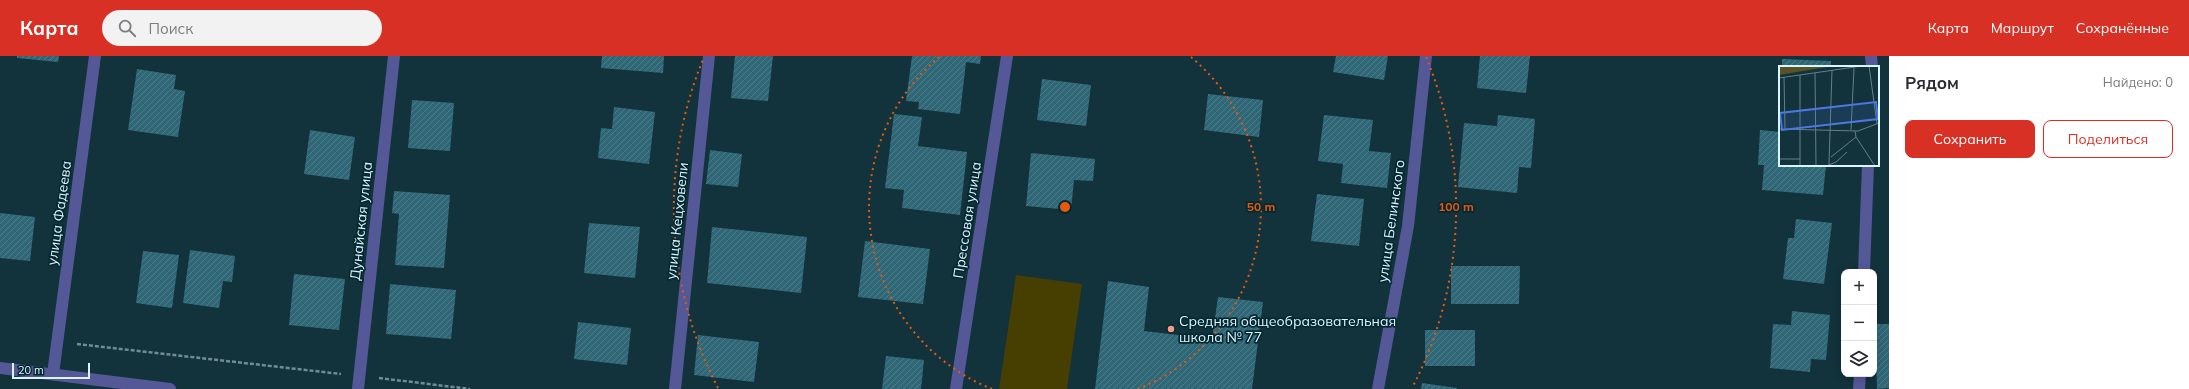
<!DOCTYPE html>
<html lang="ru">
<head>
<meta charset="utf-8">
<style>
	:root { --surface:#fff; --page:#f2f2f3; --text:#2b2b33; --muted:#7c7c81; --line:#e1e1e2; --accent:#d93025 }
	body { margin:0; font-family:Mulish,sans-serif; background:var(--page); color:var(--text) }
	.controls { position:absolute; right:12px; bottom:12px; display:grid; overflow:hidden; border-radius:8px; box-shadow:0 2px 10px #0003 }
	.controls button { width:36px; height:36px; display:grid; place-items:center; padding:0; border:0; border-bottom:1px solid var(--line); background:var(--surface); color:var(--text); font:20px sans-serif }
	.scale { position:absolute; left:12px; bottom:10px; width:78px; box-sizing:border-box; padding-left:4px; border:2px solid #d9f5fe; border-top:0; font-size:11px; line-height:14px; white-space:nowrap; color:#d9f5fe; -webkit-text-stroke:3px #062831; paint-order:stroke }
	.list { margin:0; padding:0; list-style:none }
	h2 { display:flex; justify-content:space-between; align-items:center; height:52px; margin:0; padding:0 16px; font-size:17px }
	h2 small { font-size:13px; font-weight:400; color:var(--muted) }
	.actions { display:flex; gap:8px; padding:12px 16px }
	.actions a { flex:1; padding:9px 0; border:1px solid var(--accent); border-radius:8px; text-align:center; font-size:14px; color:var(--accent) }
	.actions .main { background:var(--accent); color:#fff }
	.icon { flex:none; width:22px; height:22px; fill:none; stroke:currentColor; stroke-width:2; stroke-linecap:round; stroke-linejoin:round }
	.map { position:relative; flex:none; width:1889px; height:333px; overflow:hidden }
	header { display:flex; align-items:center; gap:24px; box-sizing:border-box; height:56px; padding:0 20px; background:var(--accent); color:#fff }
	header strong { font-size:19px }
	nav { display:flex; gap:22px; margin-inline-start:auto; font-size:14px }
	.search { width:280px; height:36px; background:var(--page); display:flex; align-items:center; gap:10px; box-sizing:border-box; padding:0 14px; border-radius:22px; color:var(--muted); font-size:15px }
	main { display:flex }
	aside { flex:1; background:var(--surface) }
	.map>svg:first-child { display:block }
	.garden { fill:#473e02 }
	.building { fill:url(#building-hatch) }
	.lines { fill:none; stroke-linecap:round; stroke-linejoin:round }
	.path { stroke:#6f8d96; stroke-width:2.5; stroke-dasharray:4 2; stroke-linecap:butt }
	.service { stroke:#555897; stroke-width:12 }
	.minor { stroke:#555897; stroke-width:12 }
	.ring { fill:none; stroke:#e8590c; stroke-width:2; stroke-dasharray:2 4 }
	.poi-dot { fill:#f39f83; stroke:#062831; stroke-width:1.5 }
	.labels { text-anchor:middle; stroke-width:3.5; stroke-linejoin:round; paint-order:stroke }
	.street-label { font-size:14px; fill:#d9f5fe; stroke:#062831 }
	.poi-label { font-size:14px; fill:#d9f5fe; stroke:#062831; text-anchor:start }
	.inset-road { fill:none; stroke:#62808a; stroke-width:1 }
	.view { fill:#4c78e2; fill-opacity:0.15; stroke:#4c78e2; stroke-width:2 }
	.inset-edge { fill:none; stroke:#d9f5fe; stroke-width:2 }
	.centre { fill:#e8590c; stroke:#062831; stroke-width:2 }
	.ring-label { font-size:12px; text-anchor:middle; font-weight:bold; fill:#e8590c; stroke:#062831; stroke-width:3.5; stroke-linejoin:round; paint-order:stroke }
</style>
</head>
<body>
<header>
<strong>Карта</strong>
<div class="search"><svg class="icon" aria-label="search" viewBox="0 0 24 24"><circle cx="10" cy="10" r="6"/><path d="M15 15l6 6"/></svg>Поиск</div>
<nav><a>Карта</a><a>Маршрут</a><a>Сохранённые</a></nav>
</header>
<main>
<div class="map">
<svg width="1889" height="333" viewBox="0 0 1889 333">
	<defs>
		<pattern id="building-hatch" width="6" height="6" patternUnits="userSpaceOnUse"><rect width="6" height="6" fill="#2f6777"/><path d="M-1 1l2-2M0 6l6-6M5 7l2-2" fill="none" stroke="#4d7d8b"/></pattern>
	</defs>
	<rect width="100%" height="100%" fill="#12323c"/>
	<!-- garden -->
	<polygon class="garden" points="1016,219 1082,228 1067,333 999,333"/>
	<!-- building -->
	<g class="building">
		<polygon points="17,0 59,0 58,6 17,2"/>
		<polygon points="602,0 664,0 663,17 601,12"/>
		<polygon points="735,0 773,0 768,45 731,42"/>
		<polygon points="912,0 981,0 980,8 966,6 960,58 918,53 919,46 906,45"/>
		<polygon points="1336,0 1388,0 1384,24 1333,16"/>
		<polygon points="1480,0 1530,0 1526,37 1477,32"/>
		<polygon points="1782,3 1831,5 1831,11 1782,11"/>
		<polygon points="137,13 176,19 174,33 185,35 178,81 128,74"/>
		<polygon points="1042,23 1091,29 1086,70 1037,64"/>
		<polygon points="1208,38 1263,44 1259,81 1204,74"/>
		<polygon points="412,44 454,47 450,95 408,92"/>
		<polygon points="614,51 655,56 649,108 598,102 601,72 612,73"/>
		<polygon points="894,58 922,61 918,90 967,96 960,159 902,152 904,134 885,132"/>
		<polygon points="1324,59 1373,64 1369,95 1391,97 1387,132 1341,127 1343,108 1318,105"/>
		<polygon points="1498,59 1535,63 1531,112 1519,111 1517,137 1458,131 1464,67 1497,70"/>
		<polygon points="310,74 355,81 349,124 304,118"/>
		<polygon points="1760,74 1780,76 1780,109 1826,109 1823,139 1762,134 1764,109 1758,109"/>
		<polygon points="710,94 742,98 738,131 706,128"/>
		<polygon points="1031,97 1095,103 1093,125 1074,124 1071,154 1026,150"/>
		<polygon points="394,135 450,139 444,212 395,209 399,158 392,157"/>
		<polygon points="1317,138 1364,143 1359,190 1311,185"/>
		<polygon points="0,157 35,161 30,205 0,202"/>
		<polygon points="1796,163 1832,167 1824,228 1783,223 1788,182 1794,182"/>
		<polygon points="589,167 640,171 635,222 584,217"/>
		<polygon points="712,171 807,181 801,237 707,227"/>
		<polygon points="865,185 930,193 923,248 858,241"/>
		<polygon points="190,194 235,200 232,226 223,225 219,252 183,247"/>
		<polygon points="143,195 179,199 172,252 136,247"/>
		<polygon points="1451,210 1520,210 1519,248 1451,248"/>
		<polygon points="294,218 345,223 339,274 289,269"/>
		<polygon points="1108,225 1149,231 1144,275 1212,283 1218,241 1263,246 1252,333 1095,333"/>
		<polygon points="390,228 456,234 451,283 386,278"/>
		<polygon points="1792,255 1830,259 1826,304 1811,303 1810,316 1770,312 1773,268 1791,269"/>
		<polygon points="578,266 631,272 627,309 574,303"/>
		<polygon points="1875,268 1889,268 1889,332 1877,333"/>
		<rect x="1425" y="274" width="50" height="36"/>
		<polygon points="698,279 759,286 754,326 694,319"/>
		<polygon points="886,300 924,304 921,333 882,333"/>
		<polygon points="1422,327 1457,332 1457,333 1421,333"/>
	</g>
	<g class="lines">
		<!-- path -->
		<g class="path">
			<polyline points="77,288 341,318"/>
			<polyline points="379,322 470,333"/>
		</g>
		<!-- service -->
		<polyline class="service" points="358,333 394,0"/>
		<!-- minor -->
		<g class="minor">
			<polyline points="1871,0 1872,11"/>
			<polyline points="1864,216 1868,109"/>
			<polyline points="0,312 170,333"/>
			<polyline points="53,318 95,0"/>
			<polyline points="675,333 709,0"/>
			<polyline points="956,333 1007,0"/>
			<polyline points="1378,333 1408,170 1426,0"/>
			<polyline points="1859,333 1860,318"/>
		</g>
	</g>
	<!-- distance rings -->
	<g class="ring">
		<path d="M992 333A196 196 0 0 1 939 1M1191 1A196 196 0 0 1 1138 333"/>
		<path d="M718 332A391 391 0 0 1 704 1M1426 1A391 391 0 0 1 1412 332"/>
	</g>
	<!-- markers -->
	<circle class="poi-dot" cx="1171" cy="273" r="4"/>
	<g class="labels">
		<!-- street labels -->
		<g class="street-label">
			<text transform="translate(59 157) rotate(-82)" y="5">улица Фадеева</text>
			<text transform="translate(967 164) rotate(-81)" y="5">Прессовая улица</text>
			<text transform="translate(361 165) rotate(-84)" y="5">Дунайская улица</text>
			<text transform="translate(677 165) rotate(-84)" y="5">улица Кецховели</text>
			<text transform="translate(1391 165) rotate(-82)" y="5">улица Белинского</text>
		</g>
		<!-- poi labels -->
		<g class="poi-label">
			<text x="1179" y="270">Средняя общеобразовательная<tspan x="1179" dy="16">школа № 77</tspan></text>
		</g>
	</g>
	<!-- overview -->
	<g transform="translate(1779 10)">
		<rect width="100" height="100" fill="#12323c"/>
		<path d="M0,0h54l-54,9z" fill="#5b5327"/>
		<path class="inset-road" d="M90,0l8,58M36,7l1,93M21,9v91M5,11l1,52M0,12l83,-12M0,63l79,2 21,-8M72,64l3,-62M76,65l1,6 19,29M52,91l25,-20M0,93h21M50,98l3,-94M47,100l10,-4 11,-10"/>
		<path class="view" d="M97,36l2,17 -96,11 -2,-17z"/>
		<rect width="100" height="100" class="inset-edge"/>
	</g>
	<circle cx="1065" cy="151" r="6" class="centre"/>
	<g class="ring-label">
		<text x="1261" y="155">50 m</text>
		<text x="1456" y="155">100 m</text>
	</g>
</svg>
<div class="controls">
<button>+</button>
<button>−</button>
<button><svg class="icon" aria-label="layers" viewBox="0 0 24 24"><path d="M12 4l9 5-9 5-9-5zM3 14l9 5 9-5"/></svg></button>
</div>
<div class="scale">20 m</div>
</div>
<aside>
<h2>Рядом<small>Найдено: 0</small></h2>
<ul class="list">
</ul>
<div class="actions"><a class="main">Сохранить</a><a>Поделиться</a></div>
</aside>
</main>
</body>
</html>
